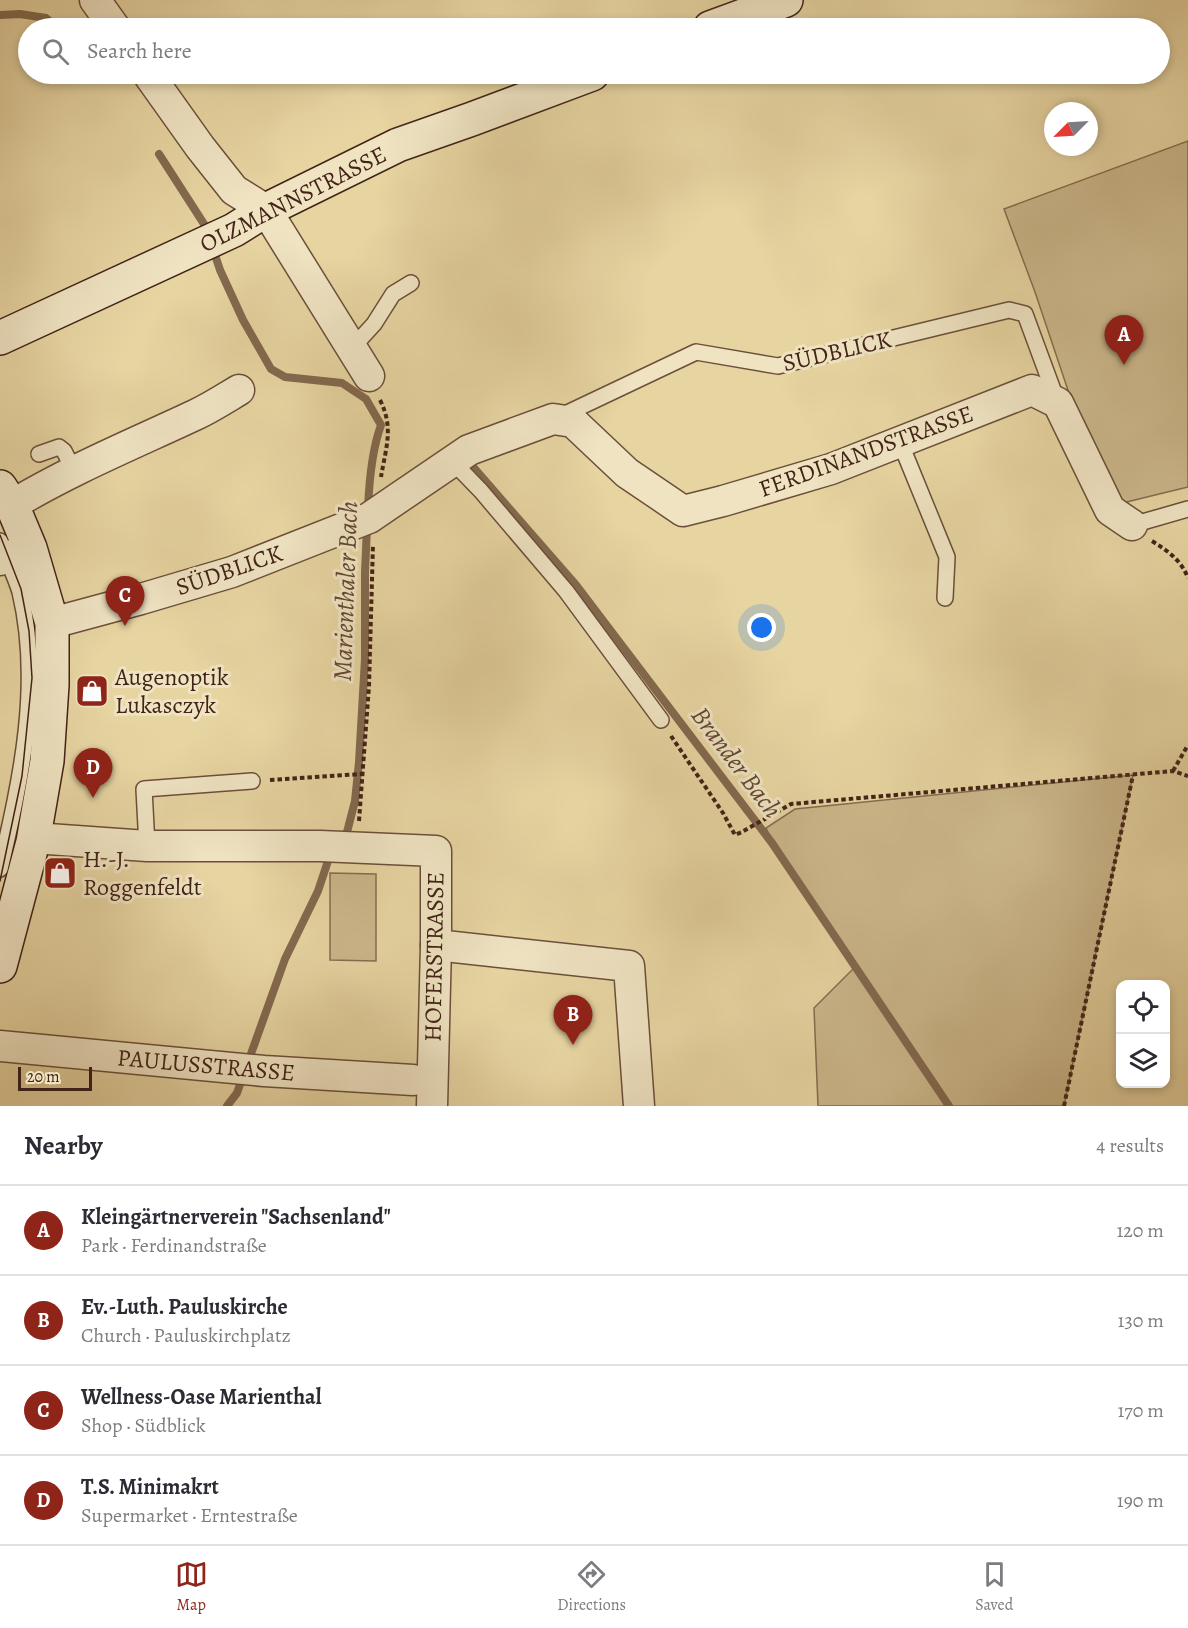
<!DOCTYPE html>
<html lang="en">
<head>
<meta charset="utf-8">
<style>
	:root { --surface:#fff; --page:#f2f2f3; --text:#2b2b33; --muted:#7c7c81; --line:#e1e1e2; --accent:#8f2418 }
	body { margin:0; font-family:Alegreya,serif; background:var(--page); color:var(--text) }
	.controls { position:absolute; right:18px; bottom:18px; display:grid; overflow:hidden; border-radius:12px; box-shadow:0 3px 9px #0003 }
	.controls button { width:54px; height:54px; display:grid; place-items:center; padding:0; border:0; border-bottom:2px solid var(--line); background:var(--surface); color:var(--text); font:30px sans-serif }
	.compass { position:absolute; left:1044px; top:102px; width:54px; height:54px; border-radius:50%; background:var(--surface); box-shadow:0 3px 9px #0003; rotate:246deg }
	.scale { position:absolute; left:18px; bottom:15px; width:74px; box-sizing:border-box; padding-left:6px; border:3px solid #422317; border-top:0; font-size:16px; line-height:21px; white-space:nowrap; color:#422317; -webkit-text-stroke:4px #efe3c2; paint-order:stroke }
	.you { position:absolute; left:762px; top:628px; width:21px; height:21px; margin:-15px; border:4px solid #fff; border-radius:50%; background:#1a73e8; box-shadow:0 0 0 9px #1a73e833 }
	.badge { display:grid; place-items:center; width:39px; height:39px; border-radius:50%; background:var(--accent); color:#fff; font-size:20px; font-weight:700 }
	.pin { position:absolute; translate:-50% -50px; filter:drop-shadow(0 2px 3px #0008) }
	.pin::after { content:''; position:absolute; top:32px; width:21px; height:18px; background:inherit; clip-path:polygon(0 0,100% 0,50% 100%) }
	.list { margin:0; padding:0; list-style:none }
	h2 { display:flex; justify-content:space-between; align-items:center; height:78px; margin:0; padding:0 24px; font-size:26px }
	h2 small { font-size:20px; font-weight:400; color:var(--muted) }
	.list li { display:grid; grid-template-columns:39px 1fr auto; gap:18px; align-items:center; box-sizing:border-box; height:90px; padding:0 24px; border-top:2px solid var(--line) }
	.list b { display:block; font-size:22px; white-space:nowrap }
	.list p { margin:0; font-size:20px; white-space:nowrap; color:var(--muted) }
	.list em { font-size:20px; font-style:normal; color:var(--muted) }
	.icon { flex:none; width:33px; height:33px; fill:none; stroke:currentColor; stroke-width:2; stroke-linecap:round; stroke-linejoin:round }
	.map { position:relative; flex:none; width:1188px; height:1106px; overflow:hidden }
	.search { position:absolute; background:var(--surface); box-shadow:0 3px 9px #0003; left:18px; right:18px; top:18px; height:66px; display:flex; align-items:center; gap:15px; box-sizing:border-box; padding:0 21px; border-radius:33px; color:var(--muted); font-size:22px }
	.sheet { height:438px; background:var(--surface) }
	nav { display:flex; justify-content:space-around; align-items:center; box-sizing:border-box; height:84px; border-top:2px solid var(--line); background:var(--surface); font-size:16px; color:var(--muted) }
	nav a { display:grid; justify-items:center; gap:3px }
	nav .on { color:var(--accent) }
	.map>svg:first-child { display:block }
	.green { fill:#cab68a; stroke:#866c50; stroke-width:1.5 }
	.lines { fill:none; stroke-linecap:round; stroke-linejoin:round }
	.stream { stroke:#83694e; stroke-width:8 }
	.service-casing { stroke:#6b4f3a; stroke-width:18 }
	.minor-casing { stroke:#6b4f3a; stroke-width:33 }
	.secondary-casing { stroke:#422317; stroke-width:36 }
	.path { stroke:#422317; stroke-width:4; stroke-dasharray:4.5 3; stroke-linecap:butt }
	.service { stroke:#efe3c2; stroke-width:15 }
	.minor { stroke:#efe3c2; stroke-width:30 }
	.secondary { stroke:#efe3c2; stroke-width:33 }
	.tram { stroke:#422317; stroke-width:1.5 }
	.labels { text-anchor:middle; stroke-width:6; stroke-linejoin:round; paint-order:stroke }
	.street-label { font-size:24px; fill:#422317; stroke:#efe3c2 }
	.poi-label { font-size:24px; fill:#422317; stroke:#efe3c2; text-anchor:start }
	.water-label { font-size:26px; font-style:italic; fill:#624632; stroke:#efe3c2 }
</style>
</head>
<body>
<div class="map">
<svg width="1188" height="1106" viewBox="0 0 1188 1106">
	<rect width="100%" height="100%" fill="#e6d4a1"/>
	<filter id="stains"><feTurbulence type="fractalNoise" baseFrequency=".00333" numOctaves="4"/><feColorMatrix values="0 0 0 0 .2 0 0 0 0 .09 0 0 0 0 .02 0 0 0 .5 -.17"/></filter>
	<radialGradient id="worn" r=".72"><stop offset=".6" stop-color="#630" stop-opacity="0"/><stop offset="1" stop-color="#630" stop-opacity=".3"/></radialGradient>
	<!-- green -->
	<g class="green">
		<polygon points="1188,141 1188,487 1114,505 1084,438 1035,292 1004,209"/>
		<polygon points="1133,775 1064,1106 818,1106 814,1008 855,967 773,843 766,828 795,809"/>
		<polygon points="330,873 376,874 376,961 330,960"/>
	</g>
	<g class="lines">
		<!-- stream -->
		<g class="stream">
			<polyline points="0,15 20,14 46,18 58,28"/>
			<polyline points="159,154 204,224 208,235"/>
			<path d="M213,249l7,21 23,50 28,49 14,8 57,6 24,16 15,26c-9,25 -12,58 -13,84"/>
			<polyline points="467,460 576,585 772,843 949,1106"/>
			<polyline points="344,839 346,836 355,801 359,762 365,659 365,572 367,527"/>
			<polyline points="248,1062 285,959 318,891 328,861 333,854"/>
			<polyline points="227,1106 237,1093 243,1076"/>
		</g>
		<!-- service casing -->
		<g class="service-casing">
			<g id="service">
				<polyline points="351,349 374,324 393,294 411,283"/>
				<polyline points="559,417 696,352 778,366 1009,310 1025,314 1056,398"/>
				<polyline points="900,442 947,557 945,598"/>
				<polyline points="39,454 59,447 64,451 74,471"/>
				<polyline points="452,461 481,491 566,591 661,720"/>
				<polyline points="1132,525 1188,509"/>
				<path d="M0,541c6,17 15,34 20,51 22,92 1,187 -20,277"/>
				<polyline points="147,846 144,789 252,781"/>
			</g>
		</g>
		<!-- minor casing -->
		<g class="minor-casing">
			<g id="minor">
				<polyline points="95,0 115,28"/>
				<polyline points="148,74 200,147 234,190 266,210 369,376"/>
				<path d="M12,505c58,-35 121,-61 183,-90 15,-7 29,-16 44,-25"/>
				<polyline points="0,560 30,548"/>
				<polyline points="52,623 141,599 232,572 369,518 469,450 553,419 573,422 627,473 683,511 723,501 831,469 1032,390 1058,403 1110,510 1132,525"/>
				<polyline points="34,838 147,846 320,846 436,851 436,945 432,1106"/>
				<polyline points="436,945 629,966 639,1106"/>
				<polyline points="0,1046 264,1071 413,1080"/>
			</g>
		</g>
		<!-- secondary casing -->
		<g class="secondary-casing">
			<g id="secondary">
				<polyline points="710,28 786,0"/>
				<polyline points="0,338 234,230 266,210 398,145 472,119 592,74"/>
				<polyline points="0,487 12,505 30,548 52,623 52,685 47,761 33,842 0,966"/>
			</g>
		</g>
		<!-- path -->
		<g class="path">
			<path d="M380,400c14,28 6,47 1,77"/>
			<path d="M1152,541c16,10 29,19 36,37"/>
			<polyline points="671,736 723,813 735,835 742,832 791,804 1173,771 1188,776"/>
			<polyline points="1173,771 1188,745"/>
			<polyline points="270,780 362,774"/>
			<polyline points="359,821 369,686 373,544"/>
			<polyline points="1064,1106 1133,775"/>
		</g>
		<!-- service -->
		<use href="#service" class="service"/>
		<!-- minor -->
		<use href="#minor" class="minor"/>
		<!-- secondary -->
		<use href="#secondary" class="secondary"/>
		<!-- tram -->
		<polyline class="tram" points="0,535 21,589 29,631 32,678 22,776 0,881"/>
	</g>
	<!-- icons -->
	<defs>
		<g id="shop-square" transform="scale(1.725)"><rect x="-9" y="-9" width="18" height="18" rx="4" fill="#8f2418" stroke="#efe3c2"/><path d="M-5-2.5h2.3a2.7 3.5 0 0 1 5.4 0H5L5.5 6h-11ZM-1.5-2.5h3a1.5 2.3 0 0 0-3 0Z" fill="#fff"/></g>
	</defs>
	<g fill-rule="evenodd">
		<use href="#shop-square" x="92" y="691"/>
		<use href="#shop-square" x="60" y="873"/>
	</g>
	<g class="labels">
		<!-- street labels -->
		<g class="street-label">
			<text transform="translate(293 199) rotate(-27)" y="8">OLZMANNSTRASSE</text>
			<text transform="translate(837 351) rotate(-13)" y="8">SÜDBLICK</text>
			<text transform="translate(866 451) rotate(-20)" y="8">FERDINANDSTRASSE</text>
			<text transform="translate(229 570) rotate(-19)" y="8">SÜDBLICK</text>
			<text transform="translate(434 957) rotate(-89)" y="8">HOFERSTRASSE</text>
			<text transform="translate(206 1065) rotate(5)" y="8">PAULUSSTRASSE</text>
		</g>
		<!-- poi labels -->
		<g class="poi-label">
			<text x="115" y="685">Augenoptik<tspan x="115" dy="28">Lukasczyk</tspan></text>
			<text x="83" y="867">H.-J.<tspan x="83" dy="28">Roggenfeldt</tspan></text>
		</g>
		<!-- water labels -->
		<g class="water-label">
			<text transform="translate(345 591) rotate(-88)" y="9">Marienthaler Bach</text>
			<text transform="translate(737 762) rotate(53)" y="9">Brander Bach</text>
		</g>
	</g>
	<rect width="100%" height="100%" filter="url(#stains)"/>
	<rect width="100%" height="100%" fill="url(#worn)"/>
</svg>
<div class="controls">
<button><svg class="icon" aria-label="locate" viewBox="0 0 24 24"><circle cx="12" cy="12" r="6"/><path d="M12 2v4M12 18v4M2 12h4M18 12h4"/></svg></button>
<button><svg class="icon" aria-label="layers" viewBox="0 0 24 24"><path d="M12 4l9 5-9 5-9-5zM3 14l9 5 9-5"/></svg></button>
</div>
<svg class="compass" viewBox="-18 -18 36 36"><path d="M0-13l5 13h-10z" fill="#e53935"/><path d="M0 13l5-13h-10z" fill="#7c7c81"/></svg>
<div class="scale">20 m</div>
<div class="you"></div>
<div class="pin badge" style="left:1124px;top:365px">A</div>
<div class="pin badge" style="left:573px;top:1045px">B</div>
<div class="pin badge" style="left:125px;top:626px">C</div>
<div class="pin badge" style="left:93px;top:798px">D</div>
<div class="search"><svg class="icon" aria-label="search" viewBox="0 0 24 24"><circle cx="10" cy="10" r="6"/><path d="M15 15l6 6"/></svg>Search here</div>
</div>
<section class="sheet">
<h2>Nearby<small>4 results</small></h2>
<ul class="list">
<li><span class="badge">A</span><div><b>Kleingärtnerverein &quot;Sachsenland&quot;</b><p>Park · Ferdinandstraße</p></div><em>120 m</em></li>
<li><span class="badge">B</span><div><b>Ev.-Luth. Pauluskirche</b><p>Church · Pauluskirchplatz</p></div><em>130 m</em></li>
<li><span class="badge">C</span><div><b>Wellness-Oase Marienthal</b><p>Shop · Südblick</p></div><em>170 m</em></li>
<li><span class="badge">D</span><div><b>T.S. Minimakrt</b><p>Supermarket · Erntestraße</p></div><em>190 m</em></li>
</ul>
</section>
<nav>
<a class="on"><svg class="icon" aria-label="map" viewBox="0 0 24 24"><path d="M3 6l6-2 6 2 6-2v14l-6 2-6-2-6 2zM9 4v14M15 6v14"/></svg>Map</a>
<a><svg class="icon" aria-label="directions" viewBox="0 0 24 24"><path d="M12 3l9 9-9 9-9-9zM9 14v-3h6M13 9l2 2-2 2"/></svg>Directions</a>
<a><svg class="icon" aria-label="saved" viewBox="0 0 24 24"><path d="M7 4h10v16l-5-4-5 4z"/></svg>Saved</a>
</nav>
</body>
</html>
